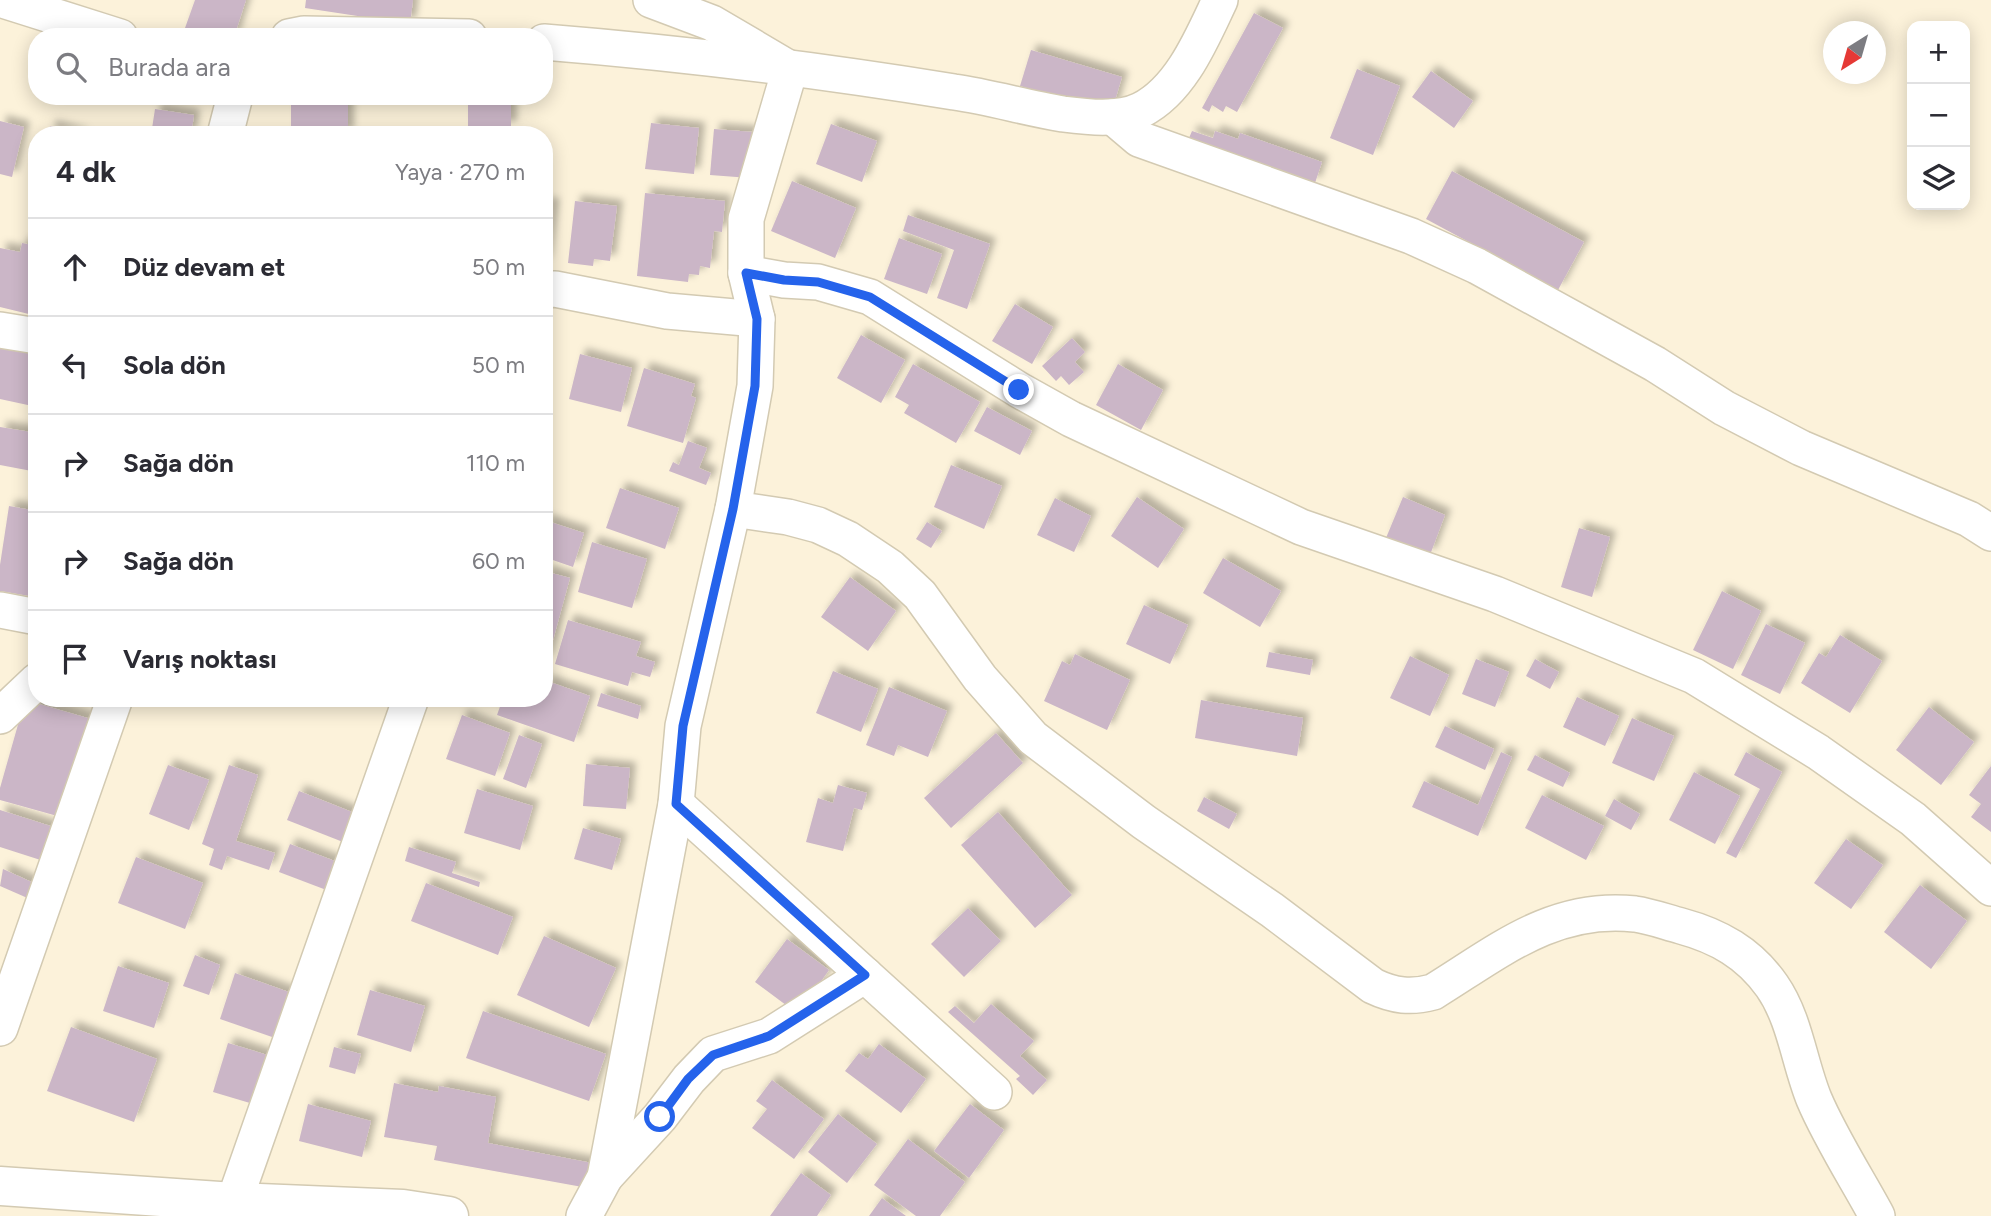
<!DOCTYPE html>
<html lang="tr">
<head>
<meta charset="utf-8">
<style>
	:root { --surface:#fff; --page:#f7f7f7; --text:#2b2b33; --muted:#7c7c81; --line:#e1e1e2 }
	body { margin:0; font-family:Figtree,sans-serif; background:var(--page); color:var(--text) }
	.controls { position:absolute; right:21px; top:21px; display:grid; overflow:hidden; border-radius:14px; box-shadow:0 4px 18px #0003 }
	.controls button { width:63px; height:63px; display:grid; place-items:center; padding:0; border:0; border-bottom:2px solid var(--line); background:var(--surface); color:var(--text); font:35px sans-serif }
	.compass { position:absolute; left:1823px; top:21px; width:63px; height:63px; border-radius:50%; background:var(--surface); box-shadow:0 4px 18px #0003; rotate:217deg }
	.stop { position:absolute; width:21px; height:21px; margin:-16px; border:5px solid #2563eb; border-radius:50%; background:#fff }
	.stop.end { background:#2563eb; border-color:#fff; box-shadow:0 2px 7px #0008 }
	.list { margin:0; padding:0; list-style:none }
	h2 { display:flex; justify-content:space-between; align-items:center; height:91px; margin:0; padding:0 28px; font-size:30px }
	h2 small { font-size:23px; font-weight:400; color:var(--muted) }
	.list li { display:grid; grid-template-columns:46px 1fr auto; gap:21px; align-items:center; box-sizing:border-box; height:98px; padding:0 28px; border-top:2px solid var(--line) }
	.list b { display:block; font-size:26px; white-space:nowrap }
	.list em { font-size:23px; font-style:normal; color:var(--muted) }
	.icon { flex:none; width:38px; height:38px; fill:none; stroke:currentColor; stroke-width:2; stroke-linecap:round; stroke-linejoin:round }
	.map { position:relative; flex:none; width:1991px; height:1216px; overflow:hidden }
	.search { position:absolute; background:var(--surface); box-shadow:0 4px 18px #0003; left:28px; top:28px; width:525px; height:77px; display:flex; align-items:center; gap:18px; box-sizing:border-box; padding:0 24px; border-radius:28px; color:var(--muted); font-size:26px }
	.panel { position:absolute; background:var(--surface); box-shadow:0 4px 18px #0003; left:28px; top:126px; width:525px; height:581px; border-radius:28px }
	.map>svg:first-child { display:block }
	.building { fill:#cbb6c7; filter:url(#shadow) }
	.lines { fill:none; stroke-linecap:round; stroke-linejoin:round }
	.minor-casing { stroke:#d3cab2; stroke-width:38 }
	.major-casing { stroke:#d3cab2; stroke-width:41 }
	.minor { stroke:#fff; stroke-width:35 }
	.major { stroke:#fff; stroke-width:38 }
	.route { stroke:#2563eb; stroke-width:9 }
</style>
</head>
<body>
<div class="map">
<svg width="1991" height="1216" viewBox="0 0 1991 1216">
	<defs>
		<filter id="shadow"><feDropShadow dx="6" dy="-6" stdDeviation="3.5" flood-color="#0004"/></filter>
	</defs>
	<rect width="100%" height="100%" fill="#fcf2da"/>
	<!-- building -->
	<g class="building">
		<polygon points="195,0 246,0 234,37 211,37 185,28"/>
		<polygon points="306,0 413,0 410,24 305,8"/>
		<polygon points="1254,13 1283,28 1237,112 1226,106 1223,112 1212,105 1209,112 1202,108"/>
		<polygon points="1031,50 1122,77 1111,114 1020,86"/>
		<polygon points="1357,69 1400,86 1373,155 1330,138"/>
		<polygon points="1431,71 1473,101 1454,128 1412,97"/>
		<rect x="468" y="96" width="43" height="31"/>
		<rect x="291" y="103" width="57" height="32"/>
		<polygon points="155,109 194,115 191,135 151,135"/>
		<polygon points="0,121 24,127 12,177 0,174"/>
		<polygon points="651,123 699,128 694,174 645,169"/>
		<polygon points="831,124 877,141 862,182 816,164"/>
		<polygon points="50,126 83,134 83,135 48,135"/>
		<polygon points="714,129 753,132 750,178 710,175"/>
		<polygon points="1192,131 1213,138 1215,131 1238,139 1240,133 1322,162 1315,183 1189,138"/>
		<polygon points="1452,171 1584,242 1558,290 1426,219"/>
		<polygon points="792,181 856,208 835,258 771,231"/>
		<polygon points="645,193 725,201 722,232 714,231 710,268 700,266 699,275 689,274 688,282 637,276"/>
		<polygon points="575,201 617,206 610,261 594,259 593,266 568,263"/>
		<polygon points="544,203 553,204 546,263 544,263"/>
		<polygon points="908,215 990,244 967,309 937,298 954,250 903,231"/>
		<polygon points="899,238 942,254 927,294 884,279"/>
		<polygon points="22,243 37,246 37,316 0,307 0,248 20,252"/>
		<polygon points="1015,304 1053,327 1032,364 992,341"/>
		<polygon points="861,335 905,360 881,403 837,378"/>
		<polygon points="1072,338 1085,352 1075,362 1084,372 1069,385 1061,376 1056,381 1042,366"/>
		<polygon points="0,343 37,350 37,407 0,399"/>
		<polygon points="580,354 632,368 621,412 569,399"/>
		<polygon points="913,364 980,402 956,443 904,413 909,405 895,397"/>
		<polygon points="1118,364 1163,390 1141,430 1096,405"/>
		<polygon points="644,368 695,384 691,396 696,398 683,443 627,426"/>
		<polygon points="987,407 1032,431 1020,455 974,431"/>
		<polygon points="0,427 37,433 37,472 0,465"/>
		<polygon points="688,441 707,448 699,468 711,473 706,485 669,471 673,462 679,465"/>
		<polygon points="951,465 1002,486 984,529 934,507"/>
		<polygon points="620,488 679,508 665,549 606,528"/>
		<polygon points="1137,497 1184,529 1158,568 1111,536"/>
		<polygon points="1403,497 1445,515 1430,555 1386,538"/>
		<polygon points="1055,498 1091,516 1074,552 1037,535"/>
		<polygon points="9,506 37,511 37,551 29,596 0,591 0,565"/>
		<polygon points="544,520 584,533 573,567 544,557"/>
		<polygon points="927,522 942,531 931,548 916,539"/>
		<polygon points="1579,528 1610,537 1592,597 1561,587"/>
		<polygon points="592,542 647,559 632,608 578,592"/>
		<polygon points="1223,558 1281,591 1260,627 1203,593"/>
		<polygon points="544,571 570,578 547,662 544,661"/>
		<polygon points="850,577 896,611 868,651 821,617"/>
		<polygon points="1722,591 1761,611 1733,669 1693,650"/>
		<polygon points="1144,605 1188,625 1170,664 1126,644"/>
		<polygon points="568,620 641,642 636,656 655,662 650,677 632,672 628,686 555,664"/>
		<polygon points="1766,624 1805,643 1780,694 1741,675"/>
		<polygon points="1840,635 1882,661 1850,713 1801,683 1819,653 1826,657"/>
		<polygon points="1269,652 1313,660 1310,675 1266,667"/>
		<polygon points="1075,654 1130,680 1107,730 1044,701 1062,661 1070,665"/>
		<polygon points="1410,656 1449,675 1430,716 1390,698"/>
		<polygon points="1476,659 1509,672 1495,707 1462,694"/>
		<polygon points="1535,659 1559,672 1550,689 1526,676"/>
		<polygon points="833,671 878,689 861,732 816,713"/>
		<polygon points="544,680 590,696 574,742 497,715 503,698 544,698"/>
		<polygon points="889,687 947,711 928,757 898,745 894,756 866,745"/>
		<polygon points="601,693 641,706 638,719 597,706"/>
		<polygon points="1577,697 1619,716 1605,746 1563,727"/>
		<polygon points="25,700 98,721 91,744 80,741 67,785 68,819 0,800 0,788"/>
		<polygon points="1201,700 1303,718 1297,756 1195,738"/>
		<polygon points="1929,707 1974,742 1941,785 1896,750"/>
		<polygon points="462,715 510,733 495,776 446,759"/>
		<polygon points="1632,718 1674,736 1654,781 1612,763"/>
		<polygon points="1445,726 1494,749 1485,770 1435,747"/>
		<polygon points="996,733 1023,763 951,828 924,798"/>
		<polygon points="519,735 542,744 526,788 503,779"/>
		<polygon points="1501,752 1512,757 1478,836 1412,807 1424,781 1478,805"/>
		<polygon points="1746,752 1782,772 1736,858 1726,853 1760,789 1734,775"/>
		<polygon points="1535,755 1570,773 1563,787 1527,770"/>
		<polygon points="586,764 630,768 626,809 583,806"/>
		<polygon points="168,765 209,780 189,830 149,814"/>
		<polygon points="229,765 258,775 236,841 275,853 269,870 227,856 222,870 209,865 214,849 202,844"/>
		<polygon points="1991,766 1991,832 1971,817 1981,804 1969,795"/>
		<polygon points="1694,772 1740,796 1715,844 1669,820"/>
		<polygon points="838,785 867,793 862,810 854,808 843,851 806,842 818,798 833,803"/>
		<polygon points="477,789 533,806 520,850 464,833"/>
		<polygon points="299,791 362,816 343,842 287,820"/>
		<polygon points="1542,795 1604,826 1586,860 1525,828"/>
		<polygon points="1204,797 1237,814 1229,829 1197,811"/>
		<polygon points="1614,799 1640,814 1631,830 1605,816"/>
		<polygon points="0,810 63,830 53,864 0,847"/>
		<polygon points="998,812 1072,895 1035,928 961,845"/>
		<polygon points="583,828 621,839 612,870 574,859"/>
		<polygon points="1846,839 1883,865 1851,909 1814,883"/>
		<polygon points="290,844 340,863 329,891 279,872"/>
		<polygon points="409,847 456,862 452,873 480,882 479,887 405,861"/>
		<polygon points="136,857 203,883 185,929 118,903"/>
		<polygon points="3,869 38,885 32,900 0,886"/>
		<polygon points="426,883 513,917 498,955 411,921"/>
		<polygon points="1920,885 1967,921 1931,969 1884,932"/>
		<polygon points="968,908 1001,941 964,977 931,944"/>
		<polygon points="544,936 616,968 589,1027 517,995"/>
		<polygon points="787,939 829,970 798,1014 755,982"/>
		<polygon points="195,955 220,965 209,995 183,986"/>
		<polygon points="118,966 169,983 154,1028 103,1011"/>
		<polygon points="235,973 300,996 275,1038 220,1019"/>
		<polygon points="370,990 425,1006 411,1052 357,1035"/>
		<polygon points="991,1004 1034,1041 1020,1056 1047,1080 1033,1095 1016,1079 1020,1076 948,1012 955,1006 974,1023"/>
		<polygon points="483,1011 606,1054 589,1101 466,1058"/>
		<polygon points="71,1027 157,1059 134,1122 47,1091"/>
		<polygon points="228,1043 274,1057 260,1106 213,1092"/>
		<polygon points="879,1044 926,1079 901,1113 845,1071 859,1053 868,1059"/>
		<polygon points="334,1047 361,1054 355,1074 329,1067"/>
		<polygon points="772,1080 824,1119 794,1159 752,1128 767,1109 756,1101"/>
		<polygon points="394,1083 438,1092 439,1086 496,1097 488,1143 592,1163 588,1188 434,1160 437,1146 384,1137"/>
		<polygon points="308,1104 371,1121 362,1157 299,1141"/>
		<polygon points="970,1104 1004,1130 969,1178 934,1151"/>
		<polygon points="838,1114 877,1144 847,1183 808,1152"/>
		<polygon points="908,1139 965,1182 940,1216 916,1216 874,1185"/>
		<polygon points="801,1173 831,1195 817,1216 770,1216"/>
		<polygon points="882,1198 906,1216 869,1216"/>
	</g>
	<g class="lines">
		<!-- minor casing -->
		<g class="minor-casing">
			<g id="minor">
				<polyline points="3,0 120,37"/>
				<polyline points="289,37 304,34 469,37"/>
				<path d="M544,42c137,11 274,28 410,50 36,5 72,16 109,22 24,3 56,7 78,-4 40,-20 61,-72 79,-110"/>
				<polyline points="1113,117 1139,139 1411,236 1477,266 1655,364 1724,408 1801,448 1969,519 1991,533"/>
				<polyline points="225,135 235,96"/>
				<polyline points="746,273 784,280 818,282 870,297 1019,390 1071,419 1301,527 1495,594 1694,676 1818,752 1913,819 1991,888"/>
				<polyline points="544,290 555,289 667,311 757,319"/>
				<polyline points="0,330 37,336"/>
				<path d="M733,509l55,8 30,8 30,14 42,28 30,28 60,83 53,60 111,84 128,88 101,76c21,10 38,12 60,6 65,-40 120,-87 202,-78 15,2 31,8 46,12 37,10 68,27 91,60 23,33 27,76 42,113 16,38 43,80 63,117"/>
				<polyline points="0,610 37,617"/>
				<polyline points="0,716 37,681"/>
				<polyline points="676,804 994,1092"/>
				<polyline points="0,1028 115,698"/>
				<polyline points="605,1177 660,1117 689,1079 713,1054 769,1036 865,975"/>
				<polyline points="234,1202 411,698"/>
				<polyline points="584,1216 605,1177 676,804 683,726 733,509 755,386 757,319 746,273 746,219 790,69 712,23 651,0"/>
			</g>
		</g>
		<!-- major casing -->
		<g class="major-casing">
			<polyline id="major" points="0,1186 234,1202 403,1209 449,1216"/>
		</g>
		<!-- minor -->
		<use href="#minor" class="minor"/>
		<!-- major -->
		<use href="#major" class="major"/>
	</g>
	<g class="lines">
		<!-- route -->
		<polyline class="route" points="660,1117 688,1079 713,1055 769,1036 865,975 676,804 683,726 733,509 755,386 757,319 746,273 784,280 818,282 870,297 1019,390"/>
	</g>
</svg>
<div class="controls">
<button>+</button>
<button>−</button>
<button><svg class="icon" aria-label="layers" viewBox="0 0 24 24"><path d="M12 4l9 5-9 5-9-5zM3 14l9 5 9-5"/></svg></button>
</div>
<svg class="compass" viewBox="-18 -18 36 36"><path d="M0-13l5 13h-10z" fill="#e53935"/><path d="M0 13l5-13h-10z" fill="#7c7c81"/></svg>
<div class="stop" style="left:660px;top:1117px"></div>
<div class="stop end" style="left:1019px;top:390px"></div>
<div class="search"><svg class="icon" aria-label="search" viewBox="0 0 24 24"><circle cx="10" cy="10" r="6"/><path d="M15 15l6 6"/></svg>Burada ara</div>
<section class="panel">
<h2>4 dk<small>Yaya · 270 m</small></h2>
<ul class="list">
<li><svg class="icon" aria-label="ahead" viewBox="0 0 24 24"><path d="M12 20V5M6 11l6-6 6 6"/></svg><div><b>Düz devam et</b></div><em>50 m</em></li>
<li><svg class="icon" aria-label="left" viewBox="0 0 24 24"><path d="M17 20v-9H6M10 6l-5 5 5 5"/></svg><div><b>Sola dön</b></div><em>50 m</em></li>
<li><svg class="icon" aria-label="right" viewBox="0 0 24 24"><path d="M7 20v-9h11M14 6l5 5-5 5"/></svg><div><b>Sağa dön</b></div><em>110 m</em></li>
<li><svg class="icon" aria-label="right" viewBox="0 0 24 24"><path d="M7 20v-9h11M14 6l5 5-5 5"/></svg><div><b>Sağa dön</b></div><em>60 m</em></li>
<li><svg class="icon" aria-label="arrive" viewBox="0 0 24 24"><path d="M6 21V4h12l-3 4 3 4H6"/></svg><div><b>Varış noktası</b></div></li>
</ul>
</section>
</div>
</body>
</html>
